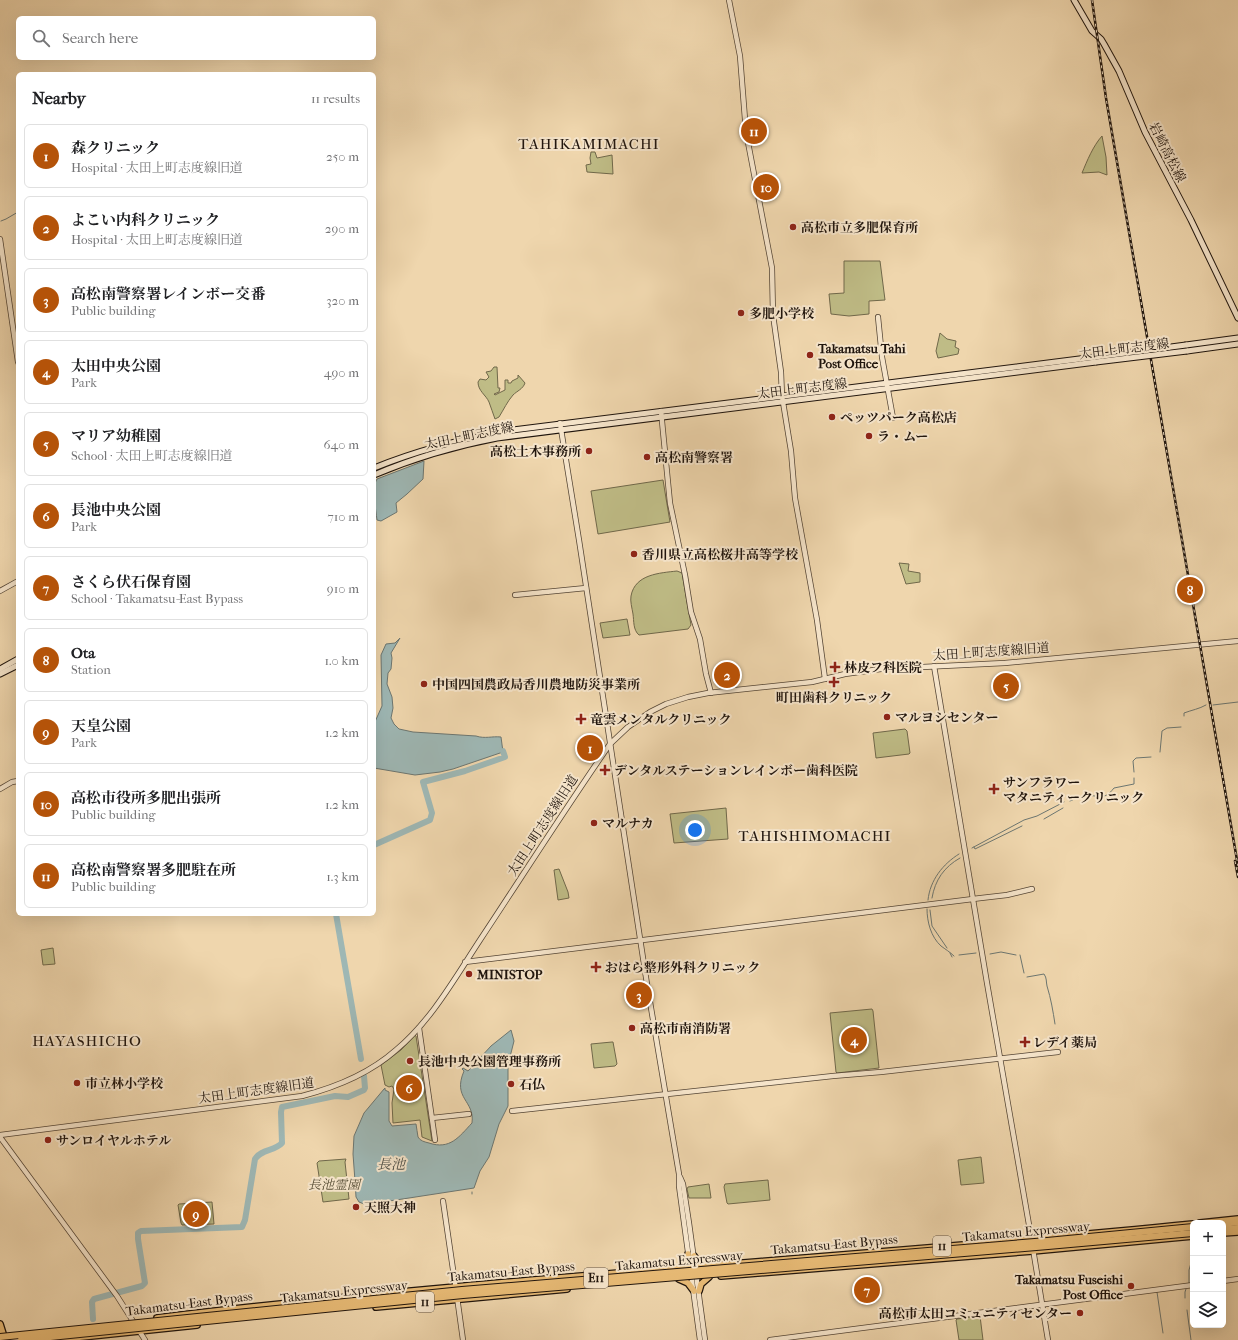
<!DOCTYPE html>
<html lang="en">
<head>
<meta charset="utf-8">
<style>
	:root { --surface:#fff; --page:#f2f2f2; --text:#202124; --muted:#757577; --line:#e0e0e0; --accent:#b45309 }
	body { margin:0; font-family:"IM FELL French Canon","Noto Serif JP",serif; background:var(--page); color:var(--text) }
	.controls { position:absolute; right:12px; bottom:12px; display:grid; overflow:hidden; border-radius:6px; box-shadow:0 4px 16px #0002 }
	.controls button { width:36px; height:36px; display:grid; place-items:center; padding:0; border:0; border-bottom:1px solid var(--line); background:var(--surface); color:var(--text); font:20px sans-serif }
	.you { position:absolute; left:695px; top:830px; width:14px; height:14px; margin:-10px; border:3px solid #fff; border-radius:50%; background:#1a73e8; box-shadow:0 0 0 6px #1a73e833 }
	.badge { display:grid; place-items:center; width:26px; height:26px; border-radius:50%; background:var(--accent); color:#fff; font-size:13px; font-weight:700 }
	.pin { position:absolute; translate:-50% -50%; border:2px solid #fff; box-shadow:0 1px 4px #0006 }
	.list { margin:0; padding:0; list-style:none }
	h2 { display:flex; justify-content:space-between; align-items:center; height:52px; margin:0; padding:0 16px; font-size:17px }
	h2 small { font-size:13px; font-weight:400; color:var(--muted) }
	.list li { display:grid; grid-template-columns:26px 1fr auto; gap:12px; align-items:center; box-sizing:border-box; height:64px; margin:0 8px 8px; padding:0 8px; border:1px solid var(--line); border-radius:6px }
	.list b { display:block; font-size:15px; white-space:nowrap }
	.list p { margin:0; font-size:13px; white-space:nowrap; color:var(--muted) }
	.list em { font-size:13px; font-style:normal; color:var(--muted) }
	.icon { flex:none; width:22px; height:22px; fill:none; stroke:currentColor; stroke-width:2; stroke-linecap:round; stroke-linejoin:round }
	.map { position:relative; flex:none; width:1238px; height:1340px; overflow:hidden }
	.search { position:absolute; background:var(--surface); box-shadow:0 4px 16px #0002; left:16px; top:16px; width:360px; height:44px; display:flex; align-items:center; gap:10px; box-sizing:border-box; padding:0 14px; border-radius:6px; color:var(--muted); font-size:15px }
	.panel { position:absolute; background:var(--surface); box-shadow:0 4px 16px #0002; left:16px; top:72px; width:360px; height:844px; border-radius:6px }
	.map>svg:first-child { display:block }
	.green { fill:#bfbc86; stroke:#70684a }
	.water { fill:#9eb7b4; stroke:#6c7671 }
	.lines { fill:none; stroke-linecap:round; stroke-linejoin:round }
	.stream { stroke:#6c7671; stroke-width:1 }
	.river { stroke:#9eb7b4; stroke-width:6 }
	.tertiary-casing { stroke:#544535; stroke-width:6 }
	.secondary-casing { stroke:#20150d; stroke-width:7 }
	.primary-casing { stroke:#20150d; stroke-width:8 }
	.trunk-casing { stroke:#20150d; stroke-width:8 }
	.motorway-casing { stroke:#20150d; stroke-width:8 }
	.tertiary { stroke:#f5e4ca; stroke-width:4.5 }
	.secondary { stroke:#f5e4ca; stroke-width:5 }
	.primary { stroke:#e8bb76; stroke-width:5.5 }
	.trunk { stroke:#e8bb76; stroke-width:5.5 }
	.motorway { stroke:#e8bb76; stroke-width:6 }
	.rail-casing { stroke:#20150d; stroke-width:2.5 }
	.rail { stroke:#f5e4ca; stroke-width:1; stroke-dasharray:3; stroke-linecap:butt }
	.secondary-bridge-casing { stroke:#20150d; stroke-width:7; stroke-linecap:butt }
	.motorway-bridge-casing { stroke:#20150d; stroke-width:8; stroke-linecap:butt }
	.secondary-bridge { stroke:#f5e4ca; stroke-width:5 }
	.motorway-bridge { stroke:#e8bb76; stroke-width:6 }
	.poi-dot { fill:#8f2418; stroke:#f5e4ca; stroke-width:1.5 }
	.labels { text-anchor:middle; stroke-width:4; stroke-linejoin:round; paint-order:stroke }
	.shield { fill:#f5e4ca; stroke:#605346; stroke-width:1 }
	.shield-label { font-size:12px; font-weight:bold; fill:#20150d }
	.street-label { font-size:13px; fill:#20150d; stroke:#f5e4ca }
	.poi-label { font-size:13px; font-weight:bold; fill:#20150d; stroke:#f5e4ca; text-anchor:start }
	.park-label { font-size:13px; font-style:italic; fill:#584f37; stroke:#f5e4ca }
	.water-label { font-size:14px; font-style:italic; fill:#4c4e47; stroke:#f5e4ca }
	.quarter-label { font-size:15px; letter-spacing:1px; fill:#20150d; stroke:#f5e4ca }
</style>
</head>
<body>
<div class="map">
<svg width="1238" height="1340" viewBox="0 0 1238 1340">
	<rect width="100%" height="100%" fill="#efd6ad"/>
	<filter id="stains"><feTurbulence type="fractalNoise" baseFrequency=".005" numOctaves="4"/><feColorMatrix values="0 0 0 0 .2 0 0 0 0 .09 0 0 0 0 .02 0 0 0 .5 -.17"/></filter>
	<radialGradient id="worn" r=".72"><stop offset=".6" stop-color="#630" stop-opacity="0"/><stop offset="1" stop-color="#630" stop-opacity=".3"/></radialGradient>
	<!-- green -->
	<g class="green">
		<path d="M1102,136l4,21 1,18 -8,-3 -17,1c5,-12 11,-27 20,-37z"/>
		<polygon points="591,152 595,152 597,158 612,155 613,174 587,172 586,165 591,164 590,158"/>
		<polygon points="844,261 880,261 885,300 869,301 869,314 849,316 831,314 829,294 844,293"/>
		<polygon points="940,333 947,339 956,341 955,347 959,349 958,354 938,358 936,351"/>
		<path d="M494,367h3l1,21h2l-1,4 -5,2 1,1 10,-5v-10h3v3h3l1,-2 6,-3v-3l7,8c-2,6 -8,8 -12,12 -6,7 -9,14 -14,22l-4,2c-2,-6 -4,-11 -6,-17 -3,-7 -11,-11 -11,-20l2,-3 6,1 3,-3 -3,-5 5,-1z"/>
		<polygon points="663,480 670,522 598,534 591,491"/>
		<polygon points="899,563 909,564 908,571 920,573 920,582 906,584"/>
		<path d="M677,571l5,2 9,52 -3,4 -49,6c-6,-5 -5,-14 -6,-21 -1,-6 -3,-13 -2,-18 4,-22 29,-23 46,-25z"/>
		<polygon points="627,619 630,635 603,638 600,623"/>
		<polygon points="905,729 907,731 910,753 909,754 876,758 873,733"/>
		<polygon points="726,808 728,839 674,843 670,814"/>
		<polygon points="559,869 568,892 569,898 558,900 554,870"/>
		<polygon points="53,948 55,964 43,965 41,950"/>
		<polygon points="872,1009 873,1011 879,1068 837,1073 836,1072 830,1013"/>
		<polygon points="415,1035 416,1036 432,1141 422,1137 420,1120 393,1123 392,1103 394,1089 392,1086 389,1087 385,1085 381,1065 401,1050"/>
		<polygon points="612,1042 613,1042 617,1064 615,1066 594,1068 591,1044"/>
		<polygon points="981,1157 984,1183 961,1185 958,1160"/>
		<polygon points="346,1159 345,1162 349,1199 323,1202 317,1163 319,1161"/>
		<polygon points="768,1180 770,1200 728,1204 727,1203 724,1187 725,1184"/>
		<polygon points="709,1184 711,1198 689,1198 687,1189 688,1187"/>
		<polygon points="212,1202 214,1224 182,1225 181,1223 178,1205 179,1204"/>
		<polygon points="980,1316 983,1340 959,1340 956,1320 957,1319"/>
	</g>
	<!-- water -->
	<g class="water">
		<path d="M424,461l-1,18 -16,15 -11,9 1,9 -16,9 -4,-1c-1,-10 -6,-33 0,-41z"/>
		<path d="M400,638l-9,15 1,5 -1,11 -3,4 -1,11 5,13 1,11 -2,10 3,6 5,5 14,3 63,4c9,3 16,0 25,1l2,15 -50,17 -13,3 -25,3 -41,-7v-44l8,-18 -1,-51 5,-11 9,-1z"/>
		<path d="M511,1030l3,11 -6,24v41l-9,18 -10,33 -9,14 -6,17 -91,14 -19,2 -5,-2 -3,-5 -1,-16 -2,-27 1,-18 10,-23 20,-24 1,-1v2l4,2v29l3,5 24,-2c1,4 1,9 2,13 2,4 7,5 11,6 21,7 30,-6 43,-20 3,-23 -20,-24 -8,-52l-2,-2 1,-1 5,3 23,-25z"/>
	</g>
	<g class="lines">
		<!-- stream -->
		<g class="stream">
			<polyline points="1,221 6,219 18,212"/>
			<polyline points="1213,705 1238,702"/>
			<path d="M1184,716v-3c8,-3 15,-4 22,-8"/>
			<polyline points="1160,752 1162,731 1167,728 1181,727"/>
			<polyline points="1134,772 1133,761 1136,758 1151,757"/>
			<path d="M1070,801c5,-2 10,-5 15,-5 14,-2 18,6 29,-8l20,-4v-6"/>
			<polyline points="1044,819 1063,808"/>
			<polyline points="974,847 975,849 1022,826"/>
			<polyline points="972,848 1024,820 1037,816 1064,802"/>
			<path d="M932,898c3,-18 12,-31 28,-40"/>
			<path d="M928,900c2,-20 15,-36 31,-46"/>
			<path d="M927,909c0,13 4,28 14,37 4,3 9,6 13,10"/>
			<polyline points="930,910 932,926 947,948"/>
			<polyline points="950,953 952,957"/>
			<polyline points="990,954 1001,952 1016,955"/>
			<polyline points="959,955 976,953"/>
			<polyline points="1020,955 1024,973"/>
			<path d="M1027,977l17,-3c3,4 2,8 3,12 4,13 6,25 8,38"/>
			<polyline points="472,1192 472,1194"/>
			<polyline points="1192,1241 1193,1249"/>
			<polyline points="1189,1283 1189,1270 1193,1256"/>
			<polyline points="1156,1292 1157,1292 1163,1333"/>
			<polyline points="1185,1298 1185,1292 1186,1289"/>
			<polyline points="1187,1310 1191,1340"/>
		</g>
		<!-- river -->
		<g class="river">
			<polyline points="374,845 430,820 432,813 423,782 465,771 505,757 503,751"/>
			<polyline points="336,914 361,1059"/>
			<path d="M93,1319l-1,-17 2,-3 48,-13 3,-3 -7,-44v-6l3,-2 101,-4 3,-7 10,-61c6,-10 20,-8 27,-16l-1,-31 1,-5 53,-11 13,1 16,-7 1,-2 -1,-12"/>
		</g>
		<!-- tertiary casing -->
		<g class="tertiary-casing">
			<g id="tertiary">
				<polyline points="729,0 740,56 746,132 772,268 773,315 781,372 782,396 791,451 795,498 817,620 825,679"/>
				<polyline points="0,239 18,362"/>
				<polyline points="878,317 882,357 893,418"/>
				<polyline points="661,411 670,503 685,575 691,612 700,639 706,674 711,693"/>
				<polyline points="560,423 579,540 647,984 679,1174 679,1186 700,1340"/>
				<polyline points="0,591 18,581"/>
				<polyline points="515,595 586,588"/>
				<polyline points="934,666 987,983 1032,1242"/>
				<polyline points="0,789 12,782 18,781"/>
				<polyline points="465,962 981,898 1007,895 1032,889"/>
				<polyline points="419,1028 435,1140"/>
				<polyline points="512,1111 833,1076 881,1072 1058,1052"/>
				<polyline points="432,1118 469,1114"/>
				<path d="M0,1135l302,-39c35,-9 67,-22 94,-46 35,-29 59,-72 84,-110 43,-65 85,-131 130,-196l18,-17 22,-15 16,-8 22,-7 20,-4 104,-11 33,-8 36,-5 124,-6 233,-22"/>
				<polyline points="0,1137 117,1296 145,1340"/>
				<polyline points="680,1177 683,1184 689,1223 705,1340"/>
				<polyline points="443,1201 456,1290"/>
				<polyline points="1033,1249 1048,1340"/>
				<polyline points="1223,1281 1238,1279"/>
				<polyline points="457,1297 463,1340"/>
				<polyline points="770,1340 1193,1285"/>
			</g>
		</g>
		<!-- secondary casing -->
		<g class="secondary-casing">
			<g id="secondary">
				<polyline points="1074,0 1092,31 1101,39 1104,44 1119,71 1145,132 1191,220 1238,318"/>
				<polyline points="1186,345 1238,338"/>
				<polyline points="1187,351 1238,344"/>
				<path d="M374,468c44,-18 91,-30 139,-38l582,-73"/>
				<path d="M374,475c40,-17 81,-29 123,-37l599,-76"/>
				<polyline points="0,669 18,659"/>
				<polyline points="0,674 18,665"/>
			</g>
		</g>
		<!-- primary casing -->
		<g class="primary-casing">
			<polyline id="primary" points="0,1324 5,1340"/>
		</g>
		<!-- trunk casing -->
		<g class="trunk-casing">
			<g id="trunk">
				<polyline points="1200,1223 1238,1219"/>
				<polyline points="1223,1233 1238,1232"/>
				<polyline points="694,1256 698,1262 704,1265"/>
				<polyline points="680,1267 687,1261 688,1254"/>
				<polyline points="721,1276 1033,1251 1193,1236"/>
				<polyline points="679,1279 688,1283 694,1291"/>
				<polyline points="699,1291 701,1284 709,1277"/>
				<polyline points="376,1307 567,1289"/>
				<path d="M157,1318c345,-42 691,-59 1036,-94"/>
				<polyline points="53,1340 197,1325"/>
			</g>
		</g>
		<!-- motorway casing -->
		<g class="motorway-casing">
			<g id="motorway">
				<polyline points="1223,1224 1238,1222"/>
				<polyline points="1223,1229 1238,1228"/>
			</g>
		</g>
		<!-- tertiary -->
		<use href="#tertiary" class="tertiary"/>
		<!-- secondary -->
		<use href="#secondary" class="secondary"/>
		<!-- primary -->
		<use href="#primary" class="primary"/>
		<!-- trunk -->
		<use href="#trunk" class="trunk"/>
		<!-- motorway -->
		<use href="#motorway" class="motorway"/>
		<!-- rail casing -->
		<g class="rail-casing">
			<g id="rail">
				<polyline points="1092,0 1106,98 1238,866"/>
				<polyline points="1235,861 1238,877"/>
			</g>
		</g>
		<!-- rail -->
		<use href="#rail" class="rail"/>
		<!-- secondary-bridge casing -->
		<g class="secondary-bridge-casing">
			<g id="secondary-bridge">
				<polyline points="1095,357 1186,345"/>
				<polyline points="1096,362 1187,351"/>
			</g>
		</g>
		<!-- motorway-bridge casing -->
		<g class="motorway-bridge-casing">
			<g id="motorway-bridge">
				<polyline points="0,1337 462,1290 1047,1241 1193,1227"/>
				<polyline points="21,1340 463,1295 1048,1246 1193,1233"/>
			</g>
		</g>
		<!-- secondary-bridge -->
		<use href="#secondary-bridge" class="secondary-bridge"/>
		<!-- motorway-bridge -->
		<use href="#motorway-bridge" class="motorway-bridge"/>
	</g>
	<!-- markers -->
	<g class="poi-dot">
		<circle cx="793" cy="227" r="4"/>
		<circle cx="741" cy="313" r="4"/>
		<circle cx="810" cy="355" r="4"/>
		<circle cx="832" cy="417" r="4"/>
		<circle cx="869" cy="436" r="4"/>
		<circle cx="589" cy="451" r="4"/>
		<circle cx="647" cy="457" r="4"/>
		<circle cx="634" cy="554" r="4"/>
		<path d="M833 661h4v4h4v4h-4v4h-4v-4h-4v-4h4z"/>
		<path d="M832 676h4v4h4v4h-4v4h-4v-4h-4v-4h4z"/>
		<circle cx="424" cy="684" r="4"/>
		<circle cx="887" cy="717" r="4"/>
		<path d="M579 713h4v4h4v4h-4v4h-4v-4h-4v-4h4z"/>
		<path d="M603 764h4v4h4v4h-4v4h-4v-4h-4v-4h4z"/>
		<path d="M992 783h4v4h4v4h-4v4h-4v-4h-4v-4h4z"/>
		<circle cx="594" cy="823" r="4"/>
		<path d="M594 961h4v4h4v4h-4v4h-4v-4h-4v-4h4z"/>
		<circle cx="469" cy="974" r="4"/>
		<circle cx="632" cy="1028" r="4"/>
		<path d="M1023 1036h4v4h4v4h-4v4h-4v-4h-4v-4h4z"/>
		<circle cx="410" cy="1061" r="4"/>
		<circle cx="77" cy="1083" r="4"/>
		<circle cx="511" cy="1084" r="4"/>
		<circle cx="48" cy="1140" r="4"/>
		<circle cx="356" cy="1207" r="4"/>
		<circle cx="1131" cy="1286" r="4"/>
		<circle cx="1080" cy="1313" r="4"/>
	</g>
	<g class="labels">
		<!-- shield labels -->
		<g class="shield">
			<rect x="933" y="1236" width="18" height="20" rx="3"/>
			<rect x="584" y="1268" width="24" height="20" rx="3"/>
			<rect x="416" y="1292" width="18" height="20" rx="3"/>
		</g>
		<g class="shield-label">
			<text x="942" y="1250">11</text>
			<text x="596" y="1282">E11</text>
			<text x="425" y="1306">11</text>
		</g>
		<!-- street labels -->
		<g class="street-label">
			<text transform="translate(1168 152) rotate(63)" y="5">岩崎高松線</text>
			<text transform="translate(1124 348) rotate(-7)" y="5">太田上町志度線</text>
			<text transform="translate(802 388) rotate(-7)" y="5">太田上町志度線</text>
			<text transform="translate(469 435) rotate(-12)" y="5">太田上町志度線</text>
			<text transform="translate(991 651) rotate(-4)" y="5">太田上町志度線旧道</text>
			<text transform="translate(542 825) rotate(-57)" y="5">太田上町志度線旧道</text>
			<text transform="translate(256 1090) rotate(-8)" y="5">太田上町志度線旧道</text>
			<text transform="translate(1026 1231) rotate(-5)" y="5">Takamatsu Expressway</text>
			<text transform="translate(834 1244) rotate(-5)" y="5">Takamatsu-East Bypass</text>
			<text transform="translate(679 1260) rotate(-5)" y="5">Takamatsu Expressway</text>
			<text transform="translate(511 1271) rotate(-5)" y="5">Takamatsu-East Bypass</text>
			<text transform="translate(344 1291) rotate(-6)" y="5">Takamatsu Expressway</text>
			<text transform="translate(189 1303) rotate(-7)" y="5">Takamatsu-East Bypass</text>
		</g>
		<!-- poi labels -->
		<g class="poi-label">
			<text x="801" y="232">高松市立多肥保育所</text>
			<text x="749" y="318">多肥小学校</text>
			<text x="818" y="353">Takamatsu Tahi<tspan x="818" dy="15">Post Office</tspan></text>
			<text x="840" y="422">ペッツパーク高松店</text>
			<text x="877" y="441">ラ・ムー</text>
			<text x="581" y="456" text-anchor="end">高松土木事務所</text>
			<text x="655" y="462">高松南警察署</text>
			<text x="642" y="559">香川県立高松桜井高等学校</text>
			<text x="844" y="672">林皮フ科医院</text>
			<text x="432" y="689">中国四国農政局香川農地防災事業所</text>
			<text x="834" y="702" text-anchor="middle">町田歯科クリニック</text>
			<text x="895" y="722">マルヨシセンター</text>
			<text x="590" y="724">竜雲メンタルクリニック</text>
			<text x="614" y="775">デンタルステーションレインボー歯科医院</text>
			<text x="1003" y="787">サンフラワー<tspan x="1003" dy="15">マタニティークリニック</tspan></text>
			<text x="602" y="828">マルナカ</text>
			<text x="605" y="972">おはら整形外科クリニック</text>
			<text x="477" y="979">MINISTOP</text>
			<text x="640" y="1033">高松市南消防署</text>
			<text x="1033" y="1047">レデイ薬局</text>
			<text x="418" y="1066">長池中央公園管理事務所</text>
			<text x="85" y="1088">市立林小学校</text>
			<text x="519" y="1089">石仏</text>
			<text x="56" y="1145">サンロイヤルホテル</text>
			<text x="364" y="1212">天照大神</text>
			<text x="1123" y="1284" text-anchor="end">Takamatsu Fuseishi<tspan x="1123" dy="15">Post Office</tspan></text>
			<text x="1072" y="1318" text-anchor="end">高松市太田コミュニティセンター</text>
		</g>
		<!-- park labels -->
		<g class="park-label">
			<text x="334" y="1189">長池霊園</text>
		</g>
		<!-- water labels -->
		<g class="water-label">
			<text x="391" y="1169">長池</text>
		</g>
		<!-- quarter labels -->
		<g class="quarter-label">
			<text x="589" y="149">TAHIKAMIMACHI</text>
			<text x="815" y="841">TAHISHIMOMACHI</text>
			<text x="87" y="1046">HAYASHICHO</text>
		</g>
	</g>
	<rect width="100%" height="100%" filter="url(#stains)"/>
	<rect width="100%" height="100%" fill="url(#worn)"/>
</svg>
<div class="controls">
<button>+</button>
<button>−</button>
<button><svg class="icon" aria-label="layers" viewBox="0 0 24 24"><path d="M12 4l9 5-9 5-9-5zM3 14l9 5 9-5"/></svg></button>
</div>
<div class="you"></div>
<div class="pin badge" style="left:590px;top:748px">1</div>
<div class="pin badge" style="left:727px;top:675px">2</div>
<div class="pin badge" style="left:639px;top:995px">3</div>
<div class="pin badge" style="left:854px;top:1040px">4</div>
<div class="pin badge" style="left:1006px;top:686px">5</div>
<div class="pin badge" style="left:409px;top:1088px">6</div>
<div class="pin badge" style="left:867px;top:1290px">7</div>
<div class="pin badge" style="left:1190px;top:590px">8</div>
<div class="pin badge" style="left:196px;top:1214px">9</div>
<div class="pin badge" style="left:766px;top:187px">10</div>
<div class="pin badge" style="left:754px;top:131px">11</div>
<div class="search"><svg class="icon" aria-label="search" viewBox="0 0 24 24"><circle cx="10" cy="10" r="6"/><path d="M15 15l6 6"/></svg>Search here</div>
<section class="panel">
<h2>Nearby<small>11 results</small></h2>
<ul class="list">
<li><span class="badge">1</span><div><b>森クリニック</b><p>Hospital · 太田上町志度線旧道</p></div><em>250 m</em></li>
<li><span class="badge">2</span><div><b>よこい内科クリニック</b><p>Hospital · 太田上町志度線旧道</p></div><em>290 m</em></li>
<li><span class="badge">3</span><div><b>高松南警察署レインボー交番</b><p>Public building</p></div><em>320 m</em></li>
<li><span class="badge">4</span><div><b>太田中央公園</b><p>Park</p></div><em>490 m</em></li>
<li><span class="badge">5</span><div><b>マリア幼稚園</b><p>School · 太田上町志度線旧道</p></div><em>640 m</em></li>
<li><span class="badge">6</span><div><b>長池中央公園</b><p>Park</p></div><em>710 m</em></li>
<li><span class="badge">7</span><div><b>さくら伏石保育園</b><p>School · Takamatsu-East Bypass</p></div><em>910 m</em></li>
<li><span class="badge">8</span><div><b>Ota</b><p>Station</p></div><em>1.0 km</em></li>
<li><span class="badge">9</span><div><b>天皇公園</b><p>Park</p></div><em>1.2 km</em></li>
<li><span class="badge">10</span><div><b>高松市役所多肥出張所</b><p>Public building</p></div><em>1.2 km</em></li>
<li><span class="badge">11</span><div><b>高松南警察署多肥駐在所</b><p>Public building</p></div><em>1.3 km</em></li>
</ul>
</section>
</div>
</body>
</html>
